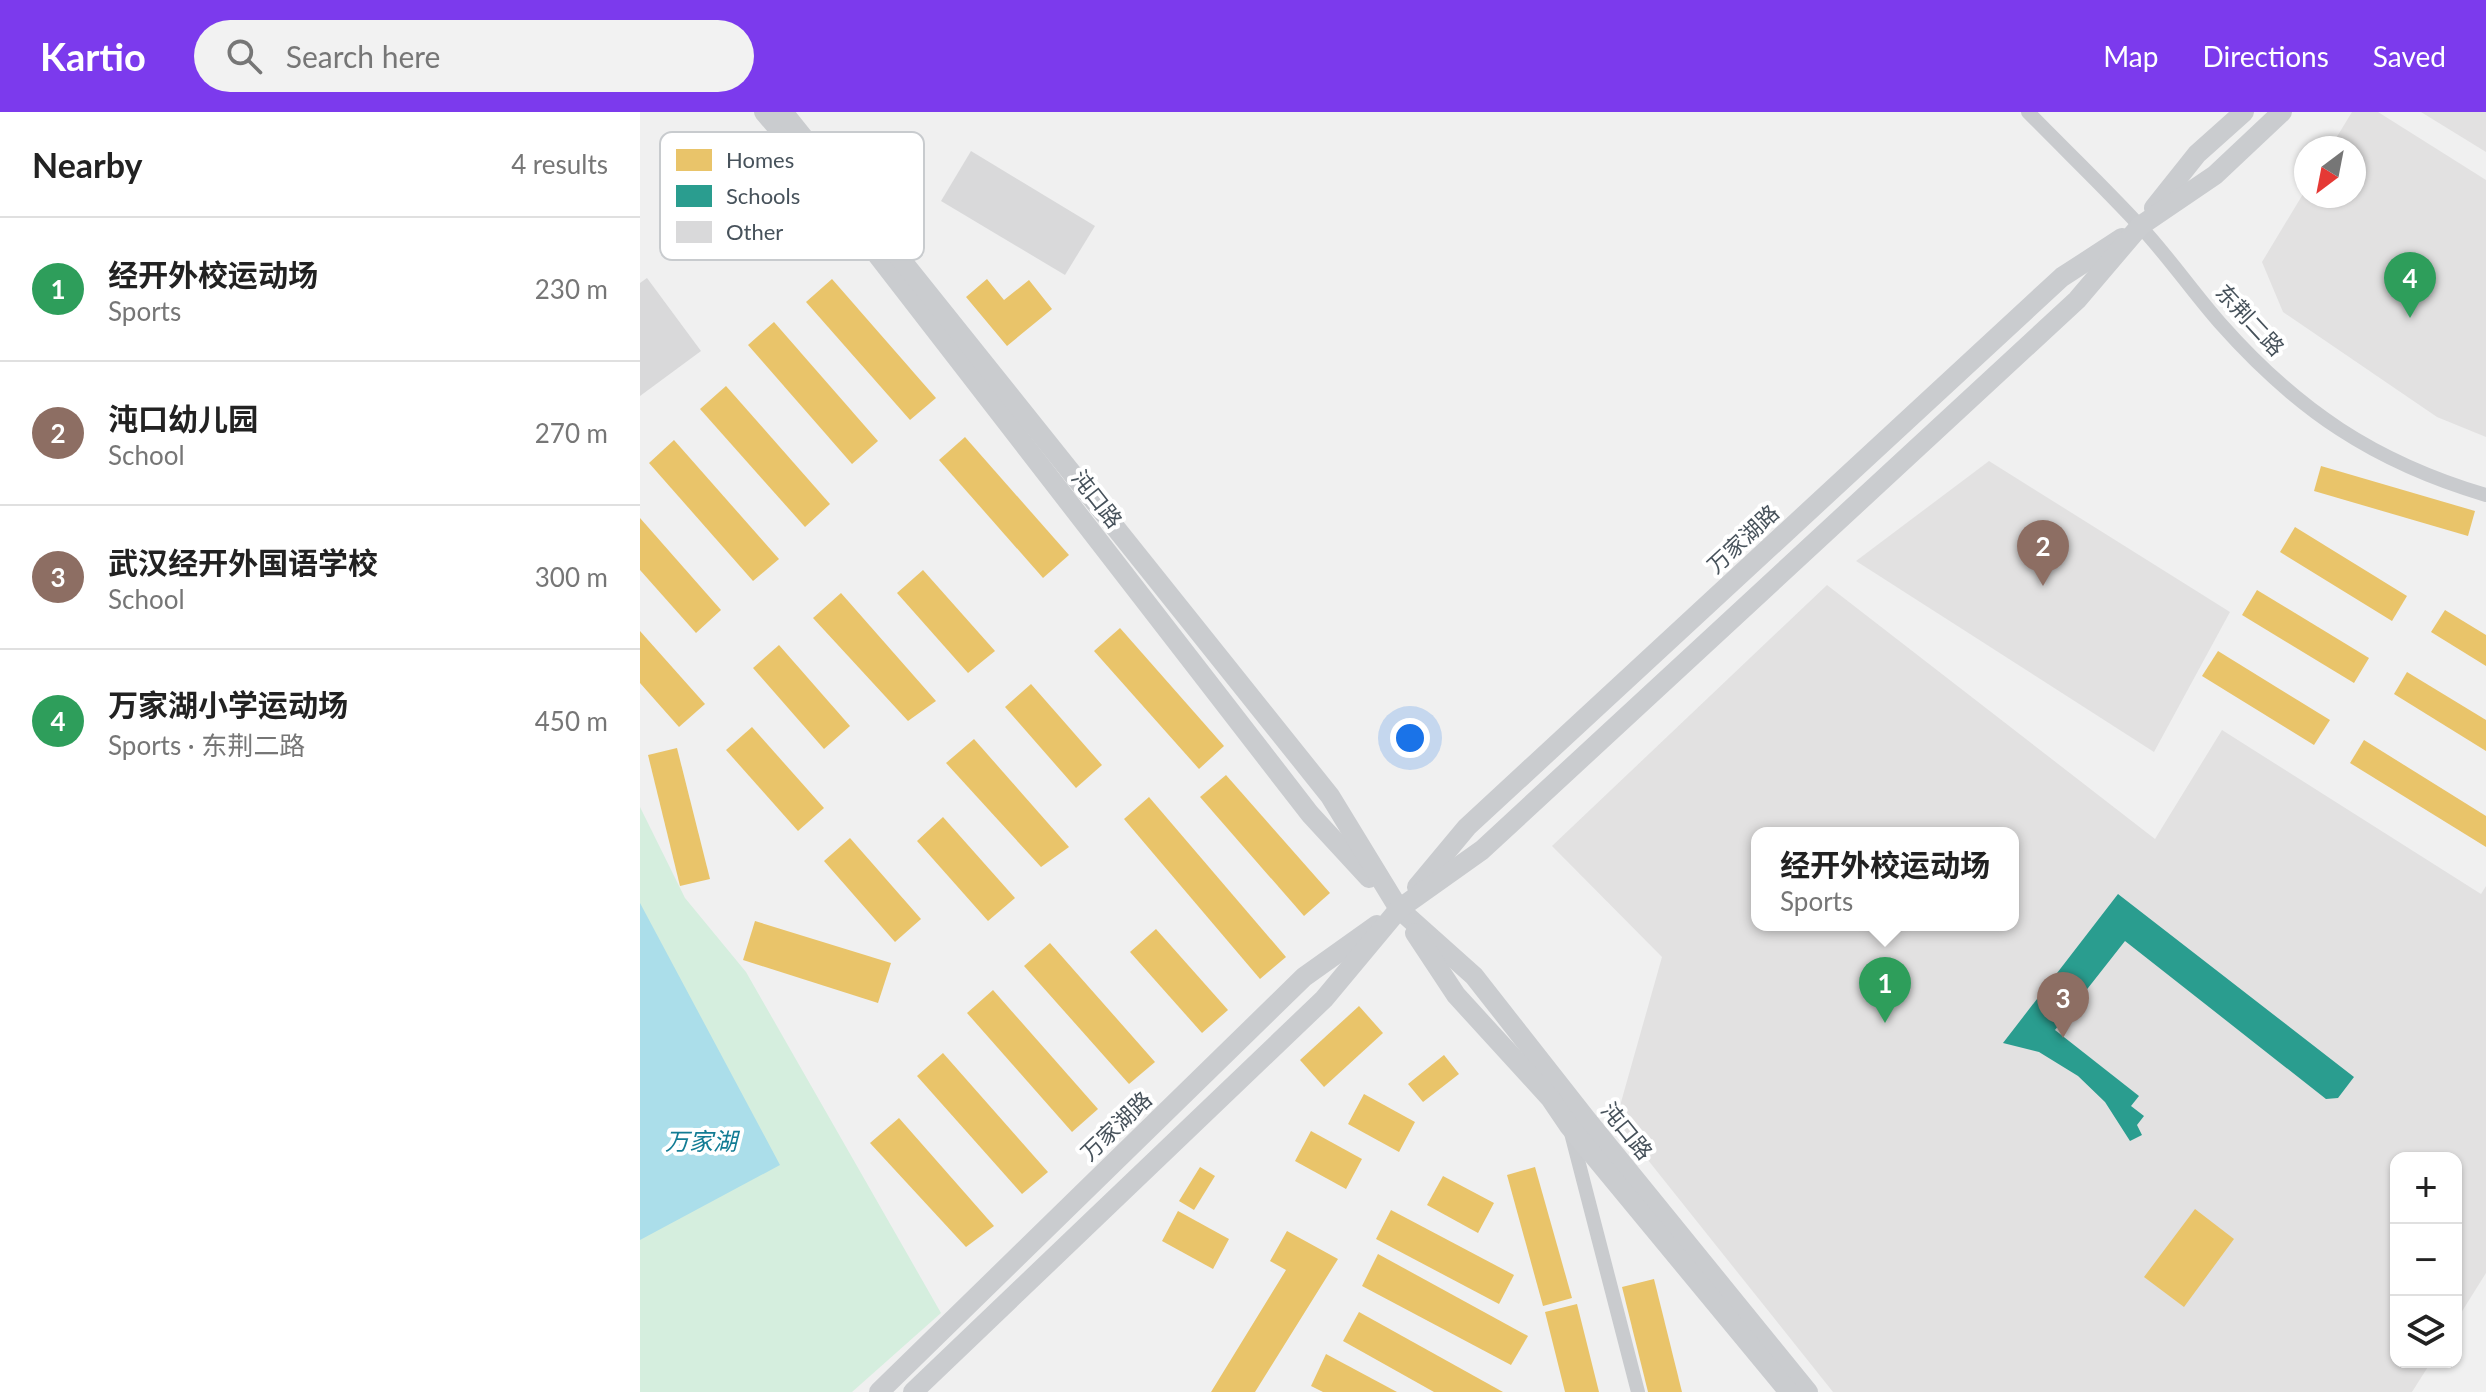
<!DOCTYPE html>
<html lang="en">
<head>
<meta charset="utf-8">
<style>
	:root { --surface:#fff; --page:#f2f2f2; --text:#222; --muted:#767676; --line:#e0e0e0; --accent:#7c3aed }
	body { margin:0; font-family:Lato,"Noto Sans SC",sans-serif; background:var(--page); color:var(--text) }
	.controls { position:absolute; right:24px; bottom:24px; display:grid; overflow:hidden; border-radius:16px; box-shadow:0 2px 6px #0004 }
	.controls button { width:72px; height:72px; display:grid; place-items:center; padding:0; border:0; border-bottom:2px solid var(--line); background:var(--surface); color:var(--text); font:40px sans-serif }
	.compass { position:absolute; left:1654px; top:24px; width:72px; height:72px; border-radius:50%; background:var(--surface); box-shadow:0 2px 6px #0004; rotate:212deg }
	.you { position:absolute; left:770px; top:626px; width:28px; height:28px; margin:-20px; border:6px solid #fff; border-radius:50%; background:#1a73e8; box-shadow:0 0 0 12px #1a73e833 }
	.badge { display:grid; place-items:center; width:52px; height:52px; border-radius:50%; background:var(--accent); color:#fff; font-size:26px; font-weight:700 }
	.pin { position:absolute; translate:-50% -66px; filter:drop-shadow(0 2px 4px #0008) }
	.pin::after { content:''; position:absolute; top:42px; width:28px; height:24px; background:inherit; clip-path:polygon(0 0,100% 0,50% 100%) }
	.popup { position:absolute; left:1111px; top:715px; width:268px; height:104px; box-sizing:border-box; display:grid; place-content:center; border-radius:16px; background:var(--surface); filter:drop-shadow(0 2px 6px #0005); font-size:26px; white-space:nowrap; color:var(--muted) }
	.popup b { font-size:30px; color:var(--text) }
	.popup::after { content:''; position:absolute; left:50%; top:100%; margin-left:-16px; border:16px solid transparent; border-top-color:var(--surface) }
	.list { margin:0; padding:0; list-style:none }
	h2 { display:flex; justify-content:space-between; align-items:center; height:104px; margin:0; padding:0 32px; font-size:34px }
	h2 small { font-size:26px; font-weight:400; color:var(--muted) }
	.list li { display:grid; grid-template-columns:52px 1fr auto; gap:24px; align-items:center; box-sizing:border-box; height:144px; padding:0 32px; border-top:2px solid var(--line) }
	.list b { display:block; font-size:30px; white-space:nowrap }
	.list p { margin:0; font-size:26px; white-space:nowrap; color:var(--muted) }
	.list em { font-size:26px; font-style:normal; color:var(--muted) }
	.icon { flex:none; width:44px; height:44px; fill:none; stroke:currentColor; stroke-width:2; stroke-linecap:round; stroke-linejoin:round }
	.map { position:relative; flex:none; width:1846px; height:1280px; overflow:hidden }
	header { display:flex; align-items:center; gap:48px; box-sizing:border-box; height:112px; padding:0 40px; background:var(--accent); color:#fff }
	header strong { font-size:38px }
	nav { display:flex; gap:44px; margin-inline-start:auto; font-size:28px }
	.search { width:560px; height:72px; background:var(--page); display:flex; align-items:center; gap:20px; box-sizing:border-box; padding:0 28px; border-radius:44px; color:var(--muted); font-size:30px }
	main { display:flex }
	aside { flex:1; background:var(--surface) }
	.map>svg:first-child { display:block }
	.education { fill:#e2e1e1; fill-rule:evenodd }
	.green { fill:#d5eede }
	.water { fill:#abdeea }
	.homes { fill:#e9c46a }
	.schools { fill:#2a9d8f }
	.building { fill:#d9d9da }
	.lines { fill:none; stroke-linecap:round; stroke-linejoin:round }
	.minor { stroke:#c9cbce; stroke-width:14 }
	.secondary { stroke:#cacccf; stroke-width:20 }
	.labels { text-anchor:middle; stroke-width:8; stroke-linejoin:round; paint-order:stroke }
	.street-label { font-size:22px; fill:#47525b; stroke:#fff }
	.water-label { font-size:24px; font-style:italic; fill:#127c94; stroke:#fff }
	.key { fill:#fff; stroke:#c8cbce; stroke-width:2 }
	.key-label { font-size:22px; fill:#47525b }
</style>
</head>
<body>
<header>
<strong>Kartio</strong>
<div class="search"><svg class="icon" aria-label="search" viewBox="0 0 24 24"><circle cx="10" cy="10" r="6"/><path d="M15 15l6 6"/></svg>Search here</div>
<nav><a>Map</a><a>Directions</a><a>Saved</a></nav>
</header>
<main>
<aside>
<h2>Nearby<small>4 results</small></h2>
<ul class="list">
<li><span class="badge" style="background:#2e9e5b">1</span><div><b>经开外校运动场</b><p>Sports</p></div><em>230 m</em></li>
<li><span class="badge" style="background:#8d6e63">2</span><div><b>沌口幼儿园</b><p>School</p></div><em>270 m</em></li>
<li><span class="badge" style="background:#8d6e63">3</span><div><b>武汉经开外国语学校</b><p>School</p></div><em>300 m</em></li>
<li><span class="badge" style="background:#2e9e5b">4</span><div><b>万家湖小学运动场</b><p>Sports · 东荆二路</p></div><em>450 m</em></li>
</ul>
</aside>
<div class="map">
<svg width="1846" height="1280" viewBox="0 0 1846 1280">
	<rect width="100%" height="100%" fill="#f0f0f0"/>
	<!-- education -->
	<g class="education">
		<polygon points="1712,0 1738,0 1846,68 1846,325 1797,305 1643,200 1622,150 1666,77 1666,84 1714,84 1714,36 1690,36"/>
		<polygon points="1781,0 1846,0 1846,40"/>
		<polygon points="1349,349 1590,500 1514,640 1216,449"/>
		<path d="M1187,473l328,254 67,-109 259,164 5,-8v387l-30,48v-163h-60v204h35l-19,30h-579l-217,-272 46,-163 -110,-111zM1117,721h256v92h-256z"/>
	</g>
	<!-- green -->
	<polygon class="green" points="0,695 45,786 106,860 301,1201 212,1280 0,1280"/>
	<!-- water -->
	<polygon class="water" points="0,791 140,1053 0,1128"/>
	<!-- homes -->
	<g class="homes">
		<polygon points="192,167 296,286 270,308 166,190"/>
		<polygon points="347,167 364,188 389,168 412,197 367,234 326,185"/>
		<polygon points="134,210 238,329 212,352 108,233"/>
		<polygon points="86,274 190,392 165,415 60,297"/>
		<polygon points="325,325 429,443 403,466 299,348"/>
		<polygon points="34,328 139,447 113,469 9,351"/>
		<polygon points="1681,354 1835,399 1828,424 1674,379"/>
		<polygon points="0,406 81,498 56,521 0,458"/>
		<polygon points="1655,415 1767,484 1752,509 1640,440"/>
		<polygon points="283,458 355,539 328,561 257,481"/>
		<polygon points="1617,478 1729,546 1714,571 1602,503"/>
		<polygon points="201,481 296,589 268,609 173,506"/>
		<polygon points="1805,498 1846,523 1846,554 1791,520"/>
		<polygon points="480,516 584,634 559,657 454,539"/>
		<polygon points="0,519 65,592 39,615 0,571"/>
		<polygon points="139,533 210,614 184,637 113,556"/>
		<polygon points="1578,539 1690,608 1674,633 1562,564"/>
		<polygon points="1767,560 1846,608 1846,639 1754,582"/>
		<polygon points="391,572 462,653 436,676 365,595"/>
		<polygon points="112,615 184,696 158,719 86,638"/>
		<polygon points="334,627 429,735 401,755 306,651"/>
		<polygon points="1724,628 1846,704 1846,735 1710,651"/>
		<polygon points="37,636 70,767 40,774 8,643"/>
		<polygon points="586,663 690,781 664,804 560,685"/>
		<polygon points="509,685 646,845 620,867 484,707"/>
		<polygon points="303,705 375,786 348,809 277,729"/>
		<polygon points="210,726 281,807 255,830 184,749"/>
		<polygon points="115,809 251,851 238,891 103,848"/>
		<polygon points="516,817 588,898 562,921 490,840"/>
		<polygon points="410,831 515,950 489,972 384,854"/>
		<polygon points="353,878 458,997 432,1020 327,901"/>
		<polygon points="719,894 743,921 684,975 660,948"/>
		<polygon points="303,941 408,1060 382,1082 277,964"/>
		<polygon points="804,943 819,962 783,990 768,972"/>
		<polygon points="724,982 775,1010 759,1040 708,1012"/>
		<polygon points="259,1006 354,1114 326,1135 230,1031"/>
		<polygon points="671,1019 722,1047 706,1077 655,1049"/>
		<polygon points="560,1055 575,1064 554,1098 539,1089"/>
		<polygon points="895,1055 932,1186 903,1194 867,1063"/>
		<polygon points="803,1064 854,1091 838,1121 787,1093"/>
		<polygon points="1555,1097 1594,1127 1544,1195 1504,1165"/>
		<polygon points="751,1098 874,1163 859,1192 736,1127"/>
		<polygon points="538,1099 589,1127 573,1157 522,1129"/>
		<polygon points="647,1119 698,1147 615,1280 571,1280 646,1158 630,1149"/>
		<polygon points="738,1142 888,1224 871,1253 722,1174"/>
		<polygon points="1014,1167 1042,1280 1008,1280 982,1175"/>
		<polygon points="937,1192 959,1280 925,1280 905,1200"/>
		<polygon points="719,1200 863,1280 794,1280 703,1229"/>
		<polygon points="686,1242 757,1280 683,1280 671,1274"/>
	</g>
	<!-- schools -->
	<polygon class="schools" points="1478,782 1714,965 1698,986 1686,987 1485,829 1415,918 1499,984 1491,994 1504,1004 1497,1013 1502,1023 1490,1029 1465,990 1438,964 1399,940 1363,931"/>
	<!-- building -->
	<g class="building">
		<polygon points="331,39 455,114 425,163 301,89"/>
		<polygon points="7,166 61,239 0,284 0,171"/>
	</g>
	<g class="lines">
		<!-- minor -->
		<g class="minor">
			<path d="M1388,0c37,38 75,74 111,113 29,31 53,66 81,98 77,87 154,139 266,172"/>
			<polyline points="931,1021 998,1280"/>
		</g>
		<!-- secondary -->
		<g class="secondary">
			<polyline points="124,0 153,34 670,702 729,766"/>
			<polyline points="143,0 690,684 759,797 834,864 947,1008 1168,1280"/>
			<polyline points="1514,96 1557,42 1604,0"/>
			<polyline points="777,775 827,715 1422,165 1482,126"/>
			<polyline points="775,821 816,883 910,986 929,1014 1149,1280"/>
			<polyline points="239,1280 664,865 737,813"/>
			<polyline points="273,1280 684,887 759,797 842,738 1437,188 1500,114 1575,63 1642,0"/>
		</g>
	</g>
	<g class="labels">
		<!-- street labels -->
		<g class="street-label">
			<text transform="translate(1610 208) rotate(47)" y="8">东荆二路</text>
			<text transform="translate(457 387) rotate(52)" y="8">沌口路</text>
			<text transform="translate(1103 427) rotate(-43)" y="8">万家湖路</text>
			<text transform="translate(476 1014) rotate(-44)" y="8">万家湖路</text>
			<text transform="translate(987 1019) rotate(51)" y="8">沌口路</text>
		</g>
		<!-- water labels -->
		<g class="water-label">
			<text x="61" y="1038">万家湖</text>
		</g>
	</g>
	<!-- legend -->
	<rect x="20" y="20" width="264" height="128" rx="12" class="key"/>
	<rect x="36" y="37" width="36" height="22" fill="#e9c46a"/>
	<rect x="36" y="73" width="36" height="22" fill="#2a9d8f"/>
	<rect x="36" y="109" width="36" height="22" fill="#d9d9da"/>
	<g class="key-label">
		<text x="86" y="56">Homes</text>
		<text x="86" y="92">Schools</text>
		<text x="86" y="128">Other</text>
	</g>
</svg>
<div class="controls">
<button>+</button>
<button>−</button>
<button><svg class="icon" aria-label="layers" viewBox="0 0 24 24"><path d="M12 4l9 5-9 5-9-5zM3 14l9 5 9-5"/></svg></button>
</div>
<svg class="compass" viewBox="-18 -18 36 36"><path d="M0-13l5 13h-10z" fill="#e53935"/><path d="M0 13l5-13h-10z" fill="#767676"/></svg>
<div class="you"></div>
<div class="pin badge" style="left:1245px;top:911px;background:#2e9e5b">1</div>
<div class="popup"><b>经开外校运动场</b>Sports</div>
<div class="pin badge" style="left:1403px;top:474px;background:#8d6e63">2</div>
<div class="pin badge" style="left:1423px;top:926px;background:#8d6e63">3</div>
<div class="pin badge" style="left:1770px;top:206px;background:#2e9e5b">4</div>
</div>
</main>
</body>
</html>
